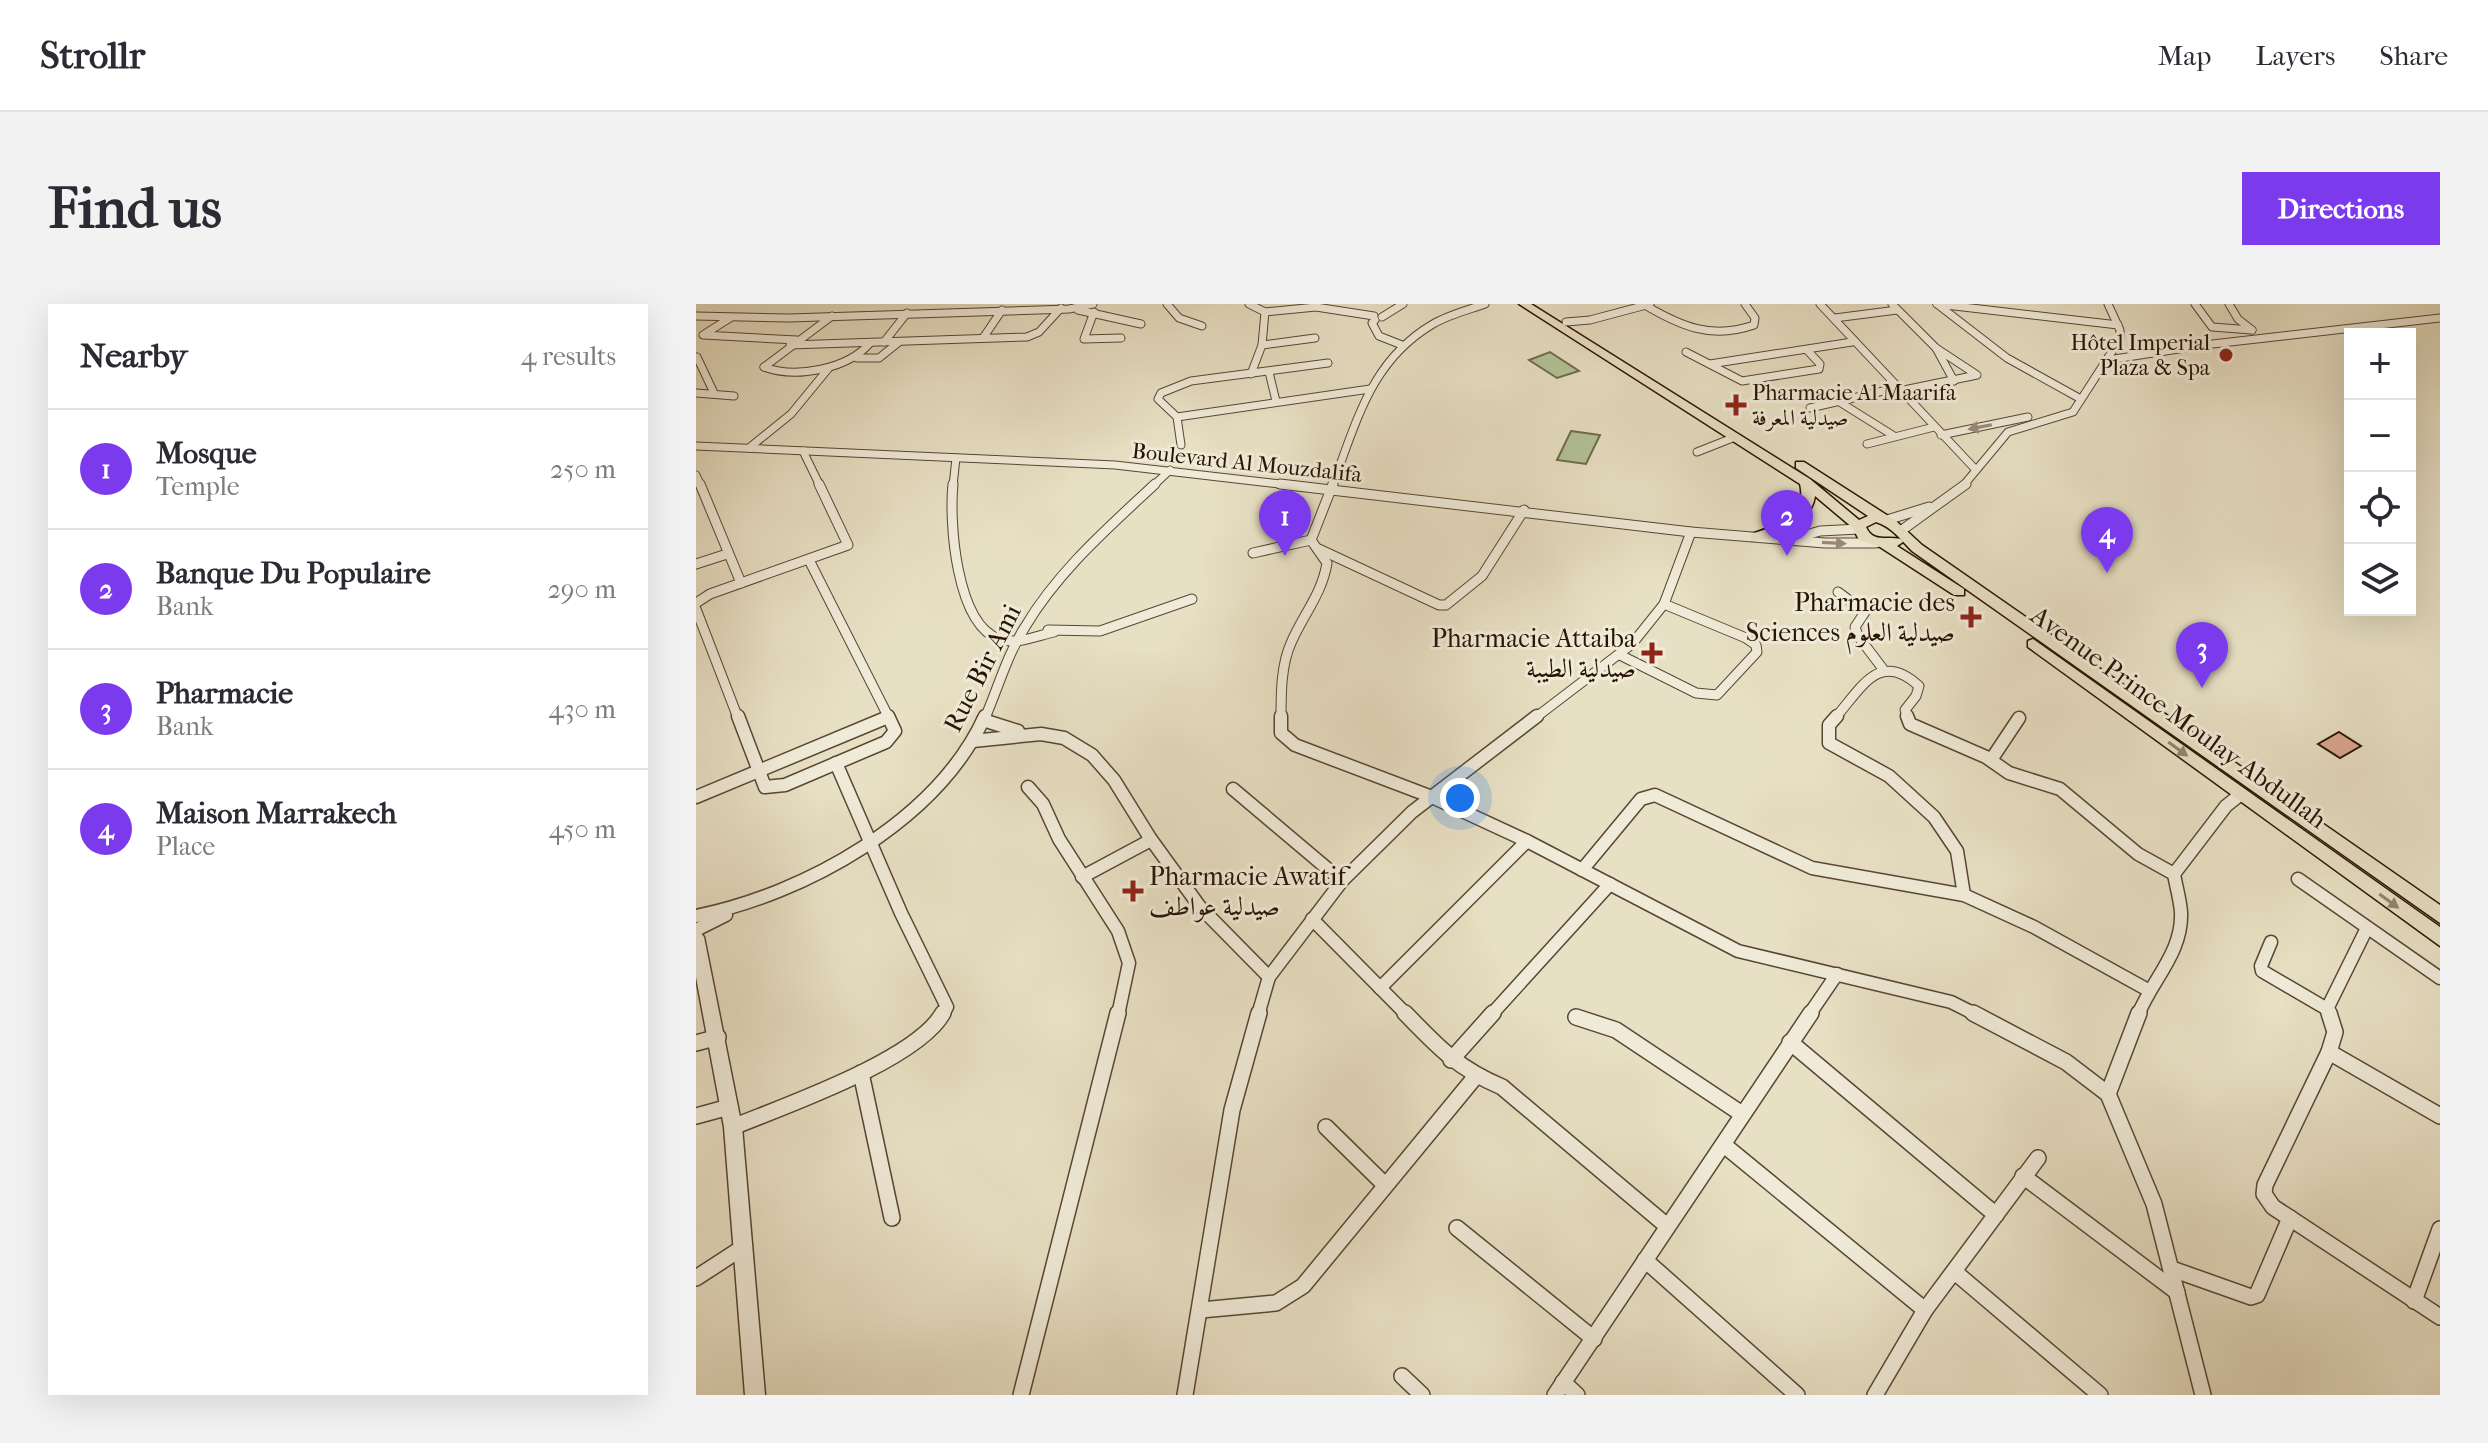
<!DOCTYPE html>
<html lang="en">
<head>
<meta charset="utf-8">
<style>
	:root { --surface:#fff; --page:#f2f2f3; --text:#2b2b33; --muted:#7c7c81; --line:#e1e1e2; --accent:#7c3aed }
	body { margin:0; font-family:"IM FELL French Canon",Amiri,serif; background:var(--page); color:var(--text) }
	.controls { position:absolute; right:24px; top:24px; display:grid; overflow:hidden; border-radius:0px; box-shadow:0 8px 32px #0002 }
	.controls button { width:72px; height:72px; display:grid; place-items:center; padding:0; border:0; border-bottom:2px solid var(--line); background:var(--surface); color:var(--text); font:40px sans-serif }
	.you { position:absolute; left:764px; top:494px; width:28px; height:28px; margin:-20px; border:6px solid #fff; border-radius:50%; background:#1a73e8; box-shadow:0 0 0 12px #1a73e833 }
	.badge { display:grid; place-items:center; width:52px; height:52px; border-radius:50%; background:var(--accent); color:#fff; font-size:26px; font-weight:700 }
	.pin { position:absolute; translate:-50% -66px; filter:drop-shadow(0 2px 4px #0008) }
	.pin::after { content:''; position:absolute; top:42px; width:28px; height:24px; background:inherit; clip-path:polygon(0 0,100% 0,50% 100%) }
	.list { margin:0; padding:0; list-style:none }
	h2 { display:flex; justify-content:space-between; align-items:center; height:104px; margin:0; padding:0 32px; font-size:34px }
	h2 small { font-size:26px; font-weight:400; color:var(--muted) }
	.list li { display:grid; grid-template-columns:52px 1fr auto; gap:24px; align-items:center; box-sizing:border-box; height:120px; padding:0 32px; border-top:2px solid var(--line) }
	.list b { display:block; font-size:30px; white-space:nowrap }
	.list p { margin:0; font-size:26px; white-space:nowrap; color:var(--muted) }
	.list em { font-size:26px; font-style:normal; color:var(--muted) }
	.icon { flex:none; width:44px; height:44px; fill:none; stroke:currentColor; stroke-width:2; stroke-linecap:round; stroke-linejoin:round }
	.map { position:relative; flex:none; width:1744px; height:1091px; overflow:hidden; border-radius:0px }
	header { display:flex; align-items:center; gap:48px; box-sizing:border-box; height:112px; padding:0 40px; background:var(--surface); border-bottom:2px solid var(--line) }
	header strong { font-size:38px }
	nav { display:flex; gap:44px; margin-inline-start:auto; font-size:28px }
	.intro { display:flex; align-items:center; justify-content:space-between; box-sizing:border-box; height:192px; padding:0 48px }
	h1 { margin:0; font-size:56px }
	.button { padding:20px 36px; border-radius:0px; background:var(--accent); color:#fff; font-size:28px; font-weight:700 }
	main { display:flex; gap:48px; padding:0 48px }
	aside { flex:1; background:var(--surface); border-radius:0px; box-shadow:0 8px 32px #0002 }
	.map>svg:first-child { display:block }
	.green { fill:#b2c397; stroke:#6d6b4d; stroke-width:2 }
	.building { fill:#daa791; stroke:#281303; stroke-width:2 }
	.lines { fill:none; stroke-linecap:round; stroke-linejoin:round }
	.minor-far3-casing { stroke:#584633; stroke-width:9 }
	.minor-far2-casing { stroke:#584633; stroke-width:11 }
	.minor-far1-casing { stroke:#584633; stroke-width:15 }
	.minor-casing { stroke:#584633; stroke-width:18 }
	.tertiary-casing { stroke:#584633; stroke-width:3 }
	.primary-casing { stroke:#281303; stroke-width:3 }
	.minor-far3 { stroke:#f0ebd9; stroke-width:7 }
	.minor-far2 { stroke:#f0ebd9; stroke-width:9 }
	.minor-far1 { stroke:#f0ebd9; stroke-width:12 }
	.minor { stroke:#f0ebd9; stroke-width:15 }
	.tertiary { fill:#f0ebd9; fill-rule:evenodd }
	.primary { fill:#e8e0c4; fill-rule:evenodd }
	.oneway { fill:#968a79 }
	.oneway2 { fill:#92846d }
	.poi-dot { fill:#8f2418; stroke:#f0ebd9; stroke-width:3 }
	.labels { text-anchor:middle; stroke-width:6; stroke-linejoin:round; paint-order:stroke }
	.far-poi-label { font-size:22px; fill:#281303; stroke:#f0ebd9; text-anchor:end }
	.far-street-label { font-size:22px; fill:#281303; stroke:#f0ebd9 }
	.poi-label { font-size:26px; fill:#281303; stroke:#f0ebd9; text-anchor:end }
	.street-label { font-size:26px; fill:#281303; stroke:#f0ebd9 }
</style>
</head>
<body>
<header>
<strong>Strollr</strong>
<nav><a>Map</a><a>Layers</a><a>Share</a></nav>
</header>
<div class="intro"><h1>Find us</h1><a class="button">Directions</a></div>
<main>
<aside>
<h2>Nearby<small>4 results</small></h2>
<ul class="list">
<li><span class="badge">1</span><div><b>Mosque</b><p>Temple</p></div><em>250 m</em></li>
<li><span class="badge">2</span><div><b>Banque Du Populaire</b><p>Bank</p></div><em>290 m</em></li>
<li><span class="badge">3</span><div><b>Pharmacie</b><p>Bank</p></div><em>430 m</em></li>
<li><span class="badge">4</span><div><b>Maison Marrakech</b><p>Place</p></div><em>450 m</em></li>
</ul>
</aside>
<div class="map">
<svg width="1744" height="1091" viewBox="0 0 1744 1091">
	<rect width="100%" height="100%" fill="#e8e0c4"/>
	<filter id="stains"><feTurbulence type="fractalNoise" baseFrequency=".0025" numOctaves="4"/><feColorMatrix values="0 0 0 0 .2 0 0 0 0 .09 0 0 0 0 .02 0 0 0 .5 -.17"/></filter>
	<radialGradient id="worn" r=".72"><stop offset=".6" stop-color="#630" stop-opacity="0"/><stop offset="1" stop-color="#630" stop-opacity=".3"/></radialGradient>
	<!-- green -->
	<g class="green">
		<polygon points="854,48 883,67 861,74 833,56"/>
		<polygon points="875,127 904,131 890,160 861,156"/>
	</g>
	<!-- building -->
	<polygon class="building" points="1643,428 1665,442 1644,454 1622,440"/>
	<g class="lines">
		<!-- minor-far3 casing -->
		<g class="minor-far3-casing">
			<g id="minor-far3">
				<polyline points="471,0 483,14 506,22"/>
				<polyline points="553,0 569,8 620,3 678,12"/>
				<path d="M947,0c37,22 68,36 111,21l1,-7 -10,-14"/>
				<polyline points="1124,0 1280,166"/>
				<polyline points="1196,0 1240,44 1281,71 1203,87"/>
				<polyline points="1241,0 1422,21"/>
				<polyline points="1241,0 1311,54 1383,94"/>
				<polyline points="1499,0 1516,23 1556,26"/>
				<polyline points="1533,0 1542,15 1556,26"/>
				<polyline points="382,6 445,20"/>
				<polyline points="398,8 388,35 425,34"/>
				<polyline points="0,12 93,14 373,5 397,0"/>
				<polyline points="686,13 707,0"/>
				<polyline points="34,14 7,31 101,36"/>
				<polyline points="1139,14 1201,6"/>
				<polyline points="679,16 676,19 683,32 706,41"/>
				<polyline points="870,18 894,16 954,0"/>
				<polyline points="287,34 306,6"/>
				<polyline points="188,38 211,9"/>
				<polyline points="94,41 331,33 343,28 365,4"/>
				<polyline points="566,41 619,34"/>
				<polyline points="1240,44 1258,77"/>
				<polyline points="990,48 1046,77 1123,65 1124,60 1111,46"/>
				<polyline points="1,53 18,89"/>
				<polyline points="161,54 183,54 203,38"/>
				<polyline points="1412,56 1508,41 1744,14"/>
				<polyline points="1014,60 1156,38"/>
				<path d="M68,63c32,12 84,2 106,-24"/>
				<polyline points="68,63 136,12"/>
				<polyline points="573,68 580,97"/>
				<polyline points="555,70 566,41 569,8"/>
				<polyline points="0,89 38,92"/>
				<polyline points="1142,97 1198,132"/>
				<polyline points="1114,104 1200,84"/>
				<polyline points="481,113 674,85"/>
				<polyline points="1245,131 1332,113"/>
				<polyline points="1171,140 1238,123"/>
				<polyline points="485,141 481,113 462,95 465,89 495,77 632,59"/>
				<polyline points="0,142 419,161 601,182"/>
				<polyline points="53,144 95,110 132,65"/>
				<polyline points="107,147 124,182"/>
				<polyline points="1001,148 1039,133"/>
				<polyline points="0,171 5,182"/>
				<polyline points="257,182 260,154"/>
				<polyline points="457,182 474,166"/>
				<path d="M636,182c25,-64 38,-125 101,-162 15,-9 35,-14 52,-20"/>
				<polyline points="1267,182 1312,128 1377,108 1424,35 1424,26 1412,0"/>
			</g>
		</g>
		<!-- minor-far2 casing -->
		<g class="minor-far2-casing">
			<g id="minor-far2">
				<polyline points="4,180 45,279"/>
				<path d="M257,180c-4,38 3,140 46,155 18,6 37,-3 55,-7"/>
				<polyline points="584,180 995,228 1129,239 1180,239"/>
				<polyline points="1191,216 1233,203"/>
				<polyline points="1206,226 1270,180"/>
				<polyline points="1103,233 1124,227 1163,225"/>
				<polyline points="623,245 743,301 750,301 786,272 828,206"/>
				<polyline points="557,249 615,236"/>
				<polyline points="113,256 193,414"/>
				<polyline points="0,260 31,250"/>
				<polyline points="1142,288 1169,308 1159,323 1162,332 1187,365"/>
				<polyline points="0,299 14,290 152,241 123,180"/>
				<polyline points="0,305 42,414"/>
				<polyline points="352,326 404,327 496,295"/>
				<polyline points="924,351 1000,389 1021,391 1061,348 1060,341 1050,334 968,300"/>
				<polyline points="189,414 192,413"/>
				<path d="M289,414c13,-30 22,-63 40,-91 33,-56 83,-99 130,-143"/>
				<path d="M585,414c0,-24 0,-53 10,-75 12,-28 31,-49 36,-80l-16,-23 22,-56"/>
				<polyline points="839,414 936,340 968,300 995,228"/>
				<path d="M1139,414c26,-29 44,-69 84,-32l-3,10 -11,14 3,8"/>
			</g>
		</g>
		<!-- minor-far1 casing -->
		<g class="minor-far1-casing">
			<g id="minor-far1">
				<polyline points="42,412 69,483 89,481 190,438 199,427 192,412"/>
				<polyline points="585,412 585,429 599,441 736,493 831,537 1042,647 1255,698 1281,711"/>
				<polyline points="1141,412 1133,421 1133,439 1193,472 1238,513 1261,547 1268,591"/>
				<polyline points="1211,412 1214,420 1290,453 1313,469 1364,485 1442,550 1478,570"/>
				<polyline points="287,416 322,427"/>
				<polyline points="277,437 345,430 368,434 396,451 418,476 454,534 504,603 573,673"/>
				<polyline points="1295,456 1323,414"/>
				<polyline points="140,459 205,609 251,703 246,711"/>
				<polyline points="332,483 347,500 363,535 422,627 433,659 422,711"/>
				<polyline points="537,485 646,577"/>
				<polyline points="0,493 192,413"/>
				<polyline points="886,566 945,495 959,491 1116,564 1268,591 1338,623 1452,686"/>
				<polyline points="386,573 455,536"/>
				<polyline points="1602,575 1744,674"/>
				<path d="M0,612c109,-22 241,-95 289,-200"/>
				<polyline points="616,615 711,711"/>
				<polyline points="0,626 30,611"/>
				<polyline points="1575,638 1565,662 1566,667 1631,705"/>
				<polyline points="684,684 831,537"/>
				<polyline points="562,711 573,673 646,577 716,508 841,412"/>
				<polyline points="795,711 914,580"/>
				<polyline points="1113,711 1141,670"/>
				<path d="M1442,711c14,-35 45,-63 43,-103 -1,-13 -5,-26 -7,-38l52,-68 15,-12"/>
				<polyline points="1633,711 1631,705 1671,624"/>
			</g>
		</g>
		<!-- minor casing -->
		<g class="minor-casing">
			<g id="minor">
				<path d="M709,709c33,34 52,55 97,74l165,139"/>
				<polyline points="1277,709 1370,758 1412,790 1458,900 1507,1091"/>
				<polyline points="1633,709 1639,728 1633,748 1569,881 1568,890 1577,903 1744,1013"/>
				<polyline points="880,713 920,726 1046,810"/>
				<polyline points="1094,738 1300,911"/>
				<polyline points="0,739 22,733"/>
				<polyline points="1633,748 1744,812"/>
				<polyline points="755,756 797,709"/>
				<polyline points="165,769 196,914"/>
				<polyline points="1412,790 1443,709"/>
				<polyline points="0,812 33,803"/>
				<path d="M37,823c51,-21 184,-67 210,-114"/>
				<polyline points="630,823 689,881"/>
				<polyline points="1028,841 1229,1006"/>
				<polyline points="1327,872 1481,988"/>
				<polyline points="761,924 898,1035"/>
				<polyline points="949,956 1101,1091"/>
				<polyline points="1476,965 1555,993 1561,991 1594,914"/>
				<polyline points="1260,969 1404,1091"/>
				<polyline points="0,974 46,944"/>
				<polyline points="1718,997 1744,925"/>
				<polyline points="505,1006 580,999 607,982 780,772"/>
				<polyline points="706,1072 726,1091"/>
				<polyline points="867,1078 881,1091"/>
				<polyline points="325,1091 422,709"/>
				<polyline points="489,1091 536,806 563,709"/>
				<polyline points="859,1091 1115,709"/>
				<polyline points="1179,1091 1229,1006 1342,854"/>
			</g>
		</g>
		<!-- tertiary casing -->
		<g class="tertiary-casing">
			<polygon id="tertiary" points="0,627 5,629 8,633 46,823 69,1091 49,1091 28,823 0,673"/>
		</g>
		<!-- primary casing -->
		<g class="primary-casing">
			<g id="primary">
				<path d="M823,0h12l279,175 49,41 9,-4 -72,-48v-6h8l92,59 26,24 518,360v18l-528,-372c-11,-11 -20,-24 -36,-29l-10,5c7,16 20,9 35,12l2,3 -6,4 67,43v6h-10l-74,-48 -21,-7 -6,-12 -38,-32c-3,25 -40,47 -64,44v-6c25,-8 57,-18 49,-50z"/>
				<polygon points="1337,335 1744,623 1744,642 1332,343 1332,337"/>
			</g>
		</g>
		<!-- minor-far3 -->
		<use href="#minor-far3" class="minor-far3"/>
		<!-- minor-far2 -->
		<use href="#minor-far2" class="minor-far2"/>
		<!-- minor-far1 -->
		<use href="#minor-far1" class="minor-far1"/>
		<!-- minor -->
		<use href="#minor" class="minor"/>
		<!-- tertiary -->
		<use href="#tertiary" class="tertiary"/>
		<!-- primary -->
		<use href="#primary" class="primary"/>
	</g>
	<!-- one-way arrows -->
	<defs><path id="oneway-solid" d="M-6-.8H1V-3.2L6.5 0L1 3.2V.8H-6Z" transform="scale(2)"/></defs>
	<g class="oneway">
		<use href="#oneway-solid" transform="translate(1284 123) rotate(169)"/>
		<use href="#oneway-solid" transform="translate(1138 239) rotate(3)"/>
	</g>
	<g class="oneway2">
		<use href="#oneway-solid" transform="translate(1482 445) rotate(36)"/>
		<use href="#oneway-solid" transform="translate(1693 597) rotate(36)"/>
	</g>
	<!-- markers -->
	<g class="poi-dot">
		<circle cx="1530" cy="51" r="8"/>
		<path d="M1036 89h8v8h8v8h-8v8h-8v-8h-8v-8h8z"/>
		<path d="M1271 301h8v8h8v8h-8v8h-8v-8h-8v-8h8z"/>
		<path d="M952 337h8v8h8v8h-8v8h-8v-8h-8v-8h8z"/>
		<path d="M433 575h8v8h8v8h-8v8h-8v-8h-8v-8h8z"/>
	</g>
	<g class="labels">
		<!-- far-poi labels -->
		<g class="far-poi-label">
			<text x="1514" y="46">Hôtel Imperial<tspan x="1514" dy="25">Plaza &amp; Spa</tspan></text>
			<text x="1056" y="96" text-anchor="start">Pharmacie Al Maarifa<tspan x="1056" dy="25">صيدلية المعرفة</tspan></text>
		</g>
		<!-- far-street labels -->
		<g class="far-street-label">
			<text transform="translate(551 158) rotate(6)" y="8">Boulevard Al Mouzdalifa</text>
		</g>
		<!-- poi labels -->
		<g class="poi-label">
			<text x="1259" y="307">Pharmacie des<tspan x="1259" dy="30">Sciences صيدلية العلوم</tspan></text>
			<text x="940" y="343">Pharmacie Attaiba<tspan x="940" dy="30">صيدلية الطيبة</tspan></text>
			<text x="453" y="581" text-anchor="start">Pharmacie Awatif<tspan x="453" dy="30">صيدلية عواطف</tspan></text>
		</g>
		<!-- street labels -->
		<g class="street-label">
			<text transform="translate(286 364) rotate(-63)" y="9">Rue Bir Ami</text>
			<text transform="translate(1483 413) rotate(36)" y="9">Avenue Prince Moulay Abdullah</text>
		</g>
	</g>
	<rect width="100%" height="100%" filter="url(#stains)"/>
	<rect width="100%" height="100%" fill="url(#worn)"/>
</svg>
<div class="controls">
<button>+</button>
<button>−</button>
<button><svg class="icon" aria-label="locate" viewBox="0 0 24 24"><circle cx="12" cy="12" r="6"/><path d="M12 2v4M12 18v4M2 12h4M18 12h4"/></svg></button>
<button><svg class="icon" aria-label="layers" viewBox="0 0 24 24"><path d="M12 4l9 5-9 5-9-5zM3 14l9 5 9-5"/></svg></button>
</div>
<div class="you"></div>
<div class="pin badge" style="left:589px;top:252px">1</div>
<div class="pin badge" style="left:1091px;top:252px">2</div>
<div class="pin badge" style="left:1506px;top:384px">3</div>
<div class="pin badge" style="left:1411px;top:269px">4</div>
</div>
</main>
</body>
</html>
